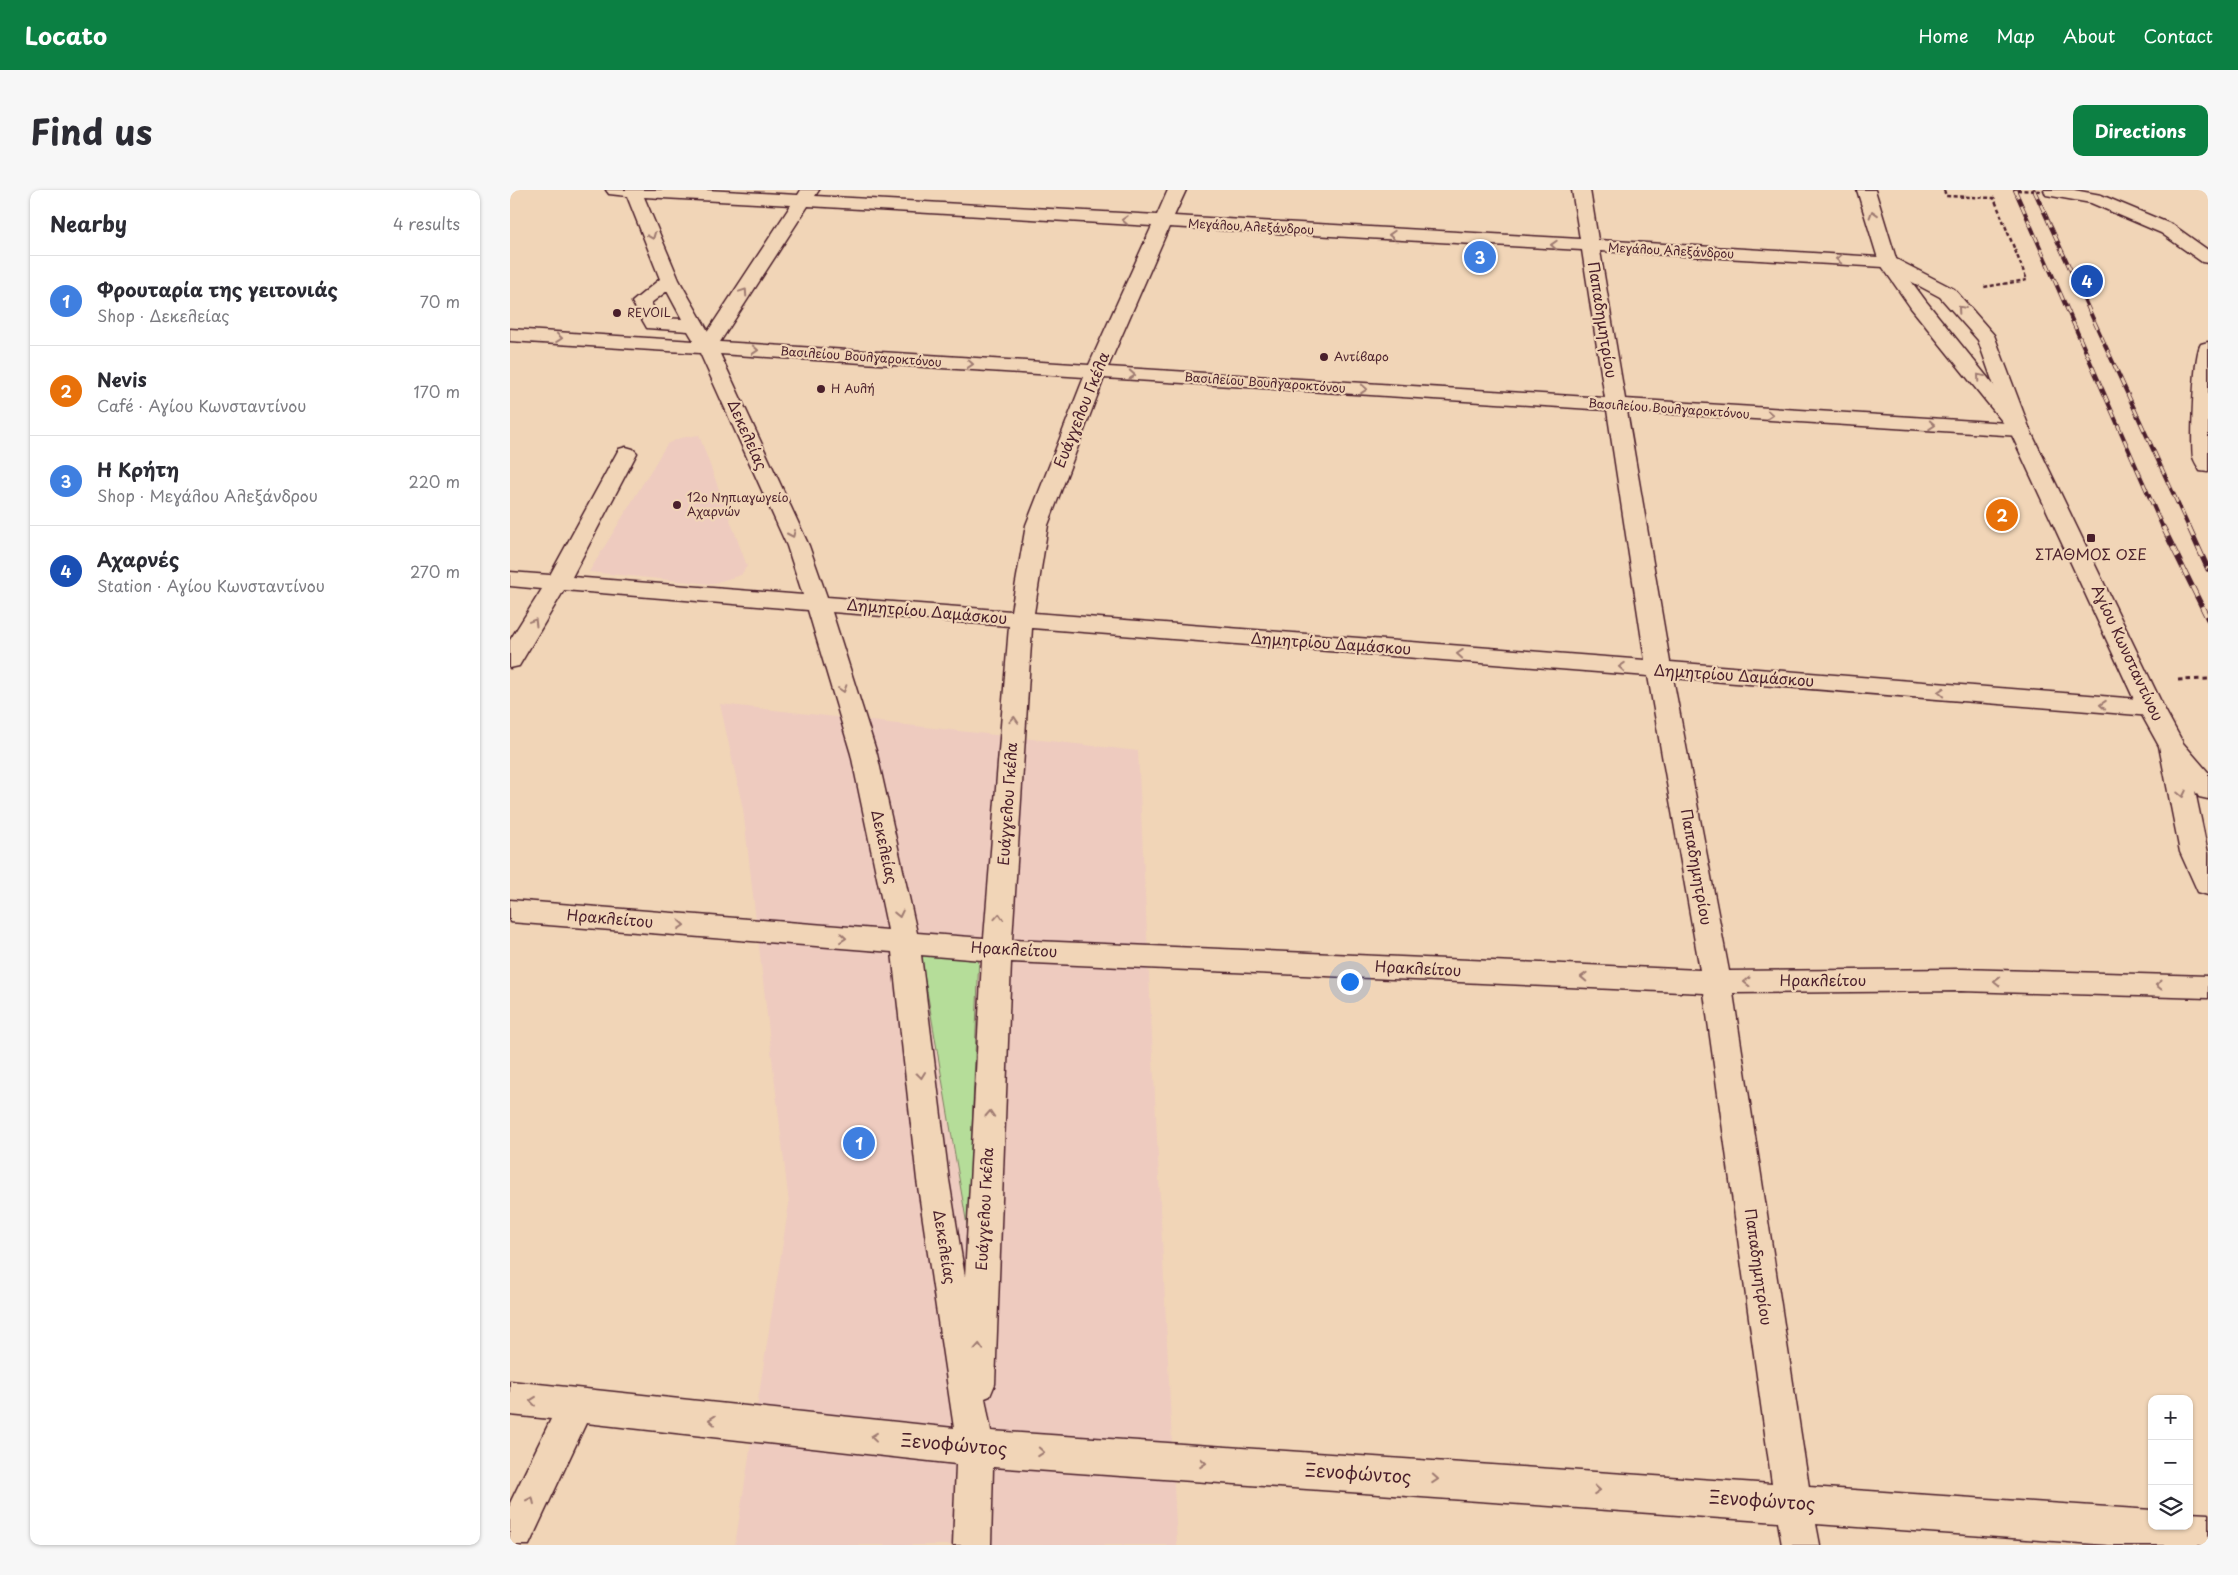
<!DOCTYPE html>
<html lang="en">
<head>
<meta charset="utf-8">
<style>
	:root { --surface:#fff; --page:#f7f7f7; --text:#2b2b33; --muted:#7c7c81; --line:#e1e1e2; --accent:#0b8043 }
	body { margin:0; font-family:"Playpen Sans",sans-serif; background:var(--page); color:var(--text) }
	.controls { position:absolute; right:15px; bottom:15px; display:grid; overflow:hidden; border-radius:10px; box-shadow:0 1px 4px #0004 }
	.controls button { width:45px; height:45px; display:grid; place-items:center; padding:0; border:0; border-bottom:1px solid var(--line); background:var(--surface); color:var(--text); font:25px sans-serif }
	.you { position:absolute; left:839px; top:791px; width:18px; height:18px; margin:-12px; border:4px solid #fff; border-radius:50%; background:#1a73e8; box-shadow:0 0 0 8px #1a73e833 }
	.badge { display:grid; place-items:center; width:32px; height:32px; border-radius:50%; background:var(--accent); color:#fff; font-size:16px; font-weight:700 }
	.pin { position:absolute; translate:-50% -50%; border:2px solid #fff; box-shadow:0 1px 5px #0006 }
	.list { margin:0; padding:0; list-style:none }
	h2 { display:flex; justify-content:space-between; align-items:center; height:65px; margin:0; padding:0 20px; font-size:21px }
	h2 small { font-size:16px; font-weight:400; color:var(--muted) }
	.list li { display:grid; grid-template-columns:32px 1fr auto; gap:15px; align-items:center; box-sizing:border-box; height:90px; padding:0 20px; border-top:1px solid var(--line) }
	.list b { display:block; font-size:19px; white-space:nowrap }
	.list p { margin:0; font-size:16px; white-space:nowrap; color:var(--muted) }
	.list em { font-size:16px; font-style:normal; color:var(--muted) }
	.icon { flex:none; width:28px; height:28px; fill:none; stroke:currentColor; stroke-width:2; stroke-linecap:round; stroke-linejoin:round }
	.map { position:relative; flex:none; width:1698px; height:1355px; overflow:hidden; border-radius:10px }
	header { display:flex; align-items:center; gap:30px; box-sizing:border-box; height:70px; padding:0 25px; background:var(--accent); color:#fff }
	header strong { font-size:24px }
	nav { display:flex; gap:28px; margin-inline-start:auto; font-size:18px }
	.intro { display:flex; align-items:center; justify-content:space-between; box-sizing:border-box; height:120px; padding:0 30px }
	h1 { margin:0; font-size:35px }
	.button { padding:12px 22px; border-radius:10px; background:var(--accent); color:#fff; font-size:18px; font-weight:700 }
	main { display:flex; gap:30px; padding:0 30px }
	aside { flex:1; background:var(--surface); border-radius:10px; box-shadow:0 1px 4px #0004 }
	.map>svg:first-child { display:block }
	.built { fill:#eecbbf }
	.green { fill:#b5dd99; stroke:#807e62 }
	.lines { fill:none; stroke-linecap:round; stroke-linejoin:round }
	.minor-casing { stroke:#4a1f2b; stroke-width:3 }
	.major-casing { stroke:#4a1f2b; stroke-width:3 }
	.path-far1 { stroke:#4a1f2b; stroke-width:2.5; stroke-dasharray:4 2.5; stroke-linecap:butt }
	.path { stroke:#4a1f2b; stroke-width:3; stroke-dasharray:4.5 4; stroke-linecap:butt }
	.minor { fill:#f1d5b7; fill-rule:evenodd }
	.major { fill:#f1d5b7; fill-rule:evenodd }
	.rail-far1-casing { stroke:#4a1f2b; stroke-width:4 }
	.rail-casing { stroke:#4a1f2b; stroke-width:5.5 }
	.rail-far1 { stroke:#f1d5b7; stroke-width:2.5; stroke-dasharray:8; stroke-linecap:butt }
	.rail { stroke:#f1d5b7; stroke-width:4; stroke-dasharray:11; stroke-linecap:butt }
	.path-bridge { stroke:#4a1f2b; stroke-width:2.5; stroke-dasharray:4 2.5; stroke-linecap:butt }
	.oneway { stroke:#9e7a71 }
	.poi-dot { fill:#4a1f2b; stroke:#f1d5b7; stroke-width:2 }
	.labels { text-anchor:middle; stroke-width:4.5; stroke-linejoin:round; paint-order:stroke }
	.far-street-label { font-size:12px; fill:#4a1f2b; stroke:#f1d5b7 }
	.far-poi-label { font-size:12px; fill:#4a1f2b; stroke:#f1d5b7; text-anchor:start }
	.street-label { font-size:15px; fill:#4a1f2b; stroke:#f1d5b7 }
	.poi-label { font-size:15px; fill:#4a1f2b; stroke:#f1d5b7 }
	.near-street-label { font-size:18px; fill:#4a1f2b; stroke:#f1d5b7 }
</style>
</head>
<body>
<header>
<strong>Locato</strong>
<nav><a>Home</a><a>Map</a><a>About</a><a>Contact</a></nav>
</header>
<div class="intro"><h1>Find us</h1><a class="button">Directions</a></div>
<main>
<aside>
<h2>Nearby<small>4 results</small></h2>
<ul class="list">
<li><span class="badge" style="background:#3f7fe0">1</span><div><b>Φρουταρία της γειτονιάς</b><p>Shop · Δεκελείας</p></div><em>70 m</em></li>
<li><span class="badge" style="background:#e8710a">2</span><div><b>Nevis</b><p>Café · Αγίου Κωνσταντίνου</p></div><em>170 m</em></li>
<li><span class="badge" style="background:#3f7fe0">3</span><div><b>Η Κρήτη</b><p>Shop · Μεγάλου Αλεξάνδρου</p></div><em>220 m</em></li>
<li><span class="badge" style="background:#1a4fb4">4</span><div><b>Αχαρνές</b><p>Station · Αγίου Κωνσταντίνου</p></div><em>270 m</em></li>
</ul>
</aside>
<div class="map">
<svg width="1698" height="1355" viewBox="0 0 1698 1355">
	<rect width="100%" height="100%" fill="#f1d5b7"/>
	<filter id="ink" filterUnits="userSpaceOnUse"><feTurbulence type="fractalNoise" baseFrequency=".02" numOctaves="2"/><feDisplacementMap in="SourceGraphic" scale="10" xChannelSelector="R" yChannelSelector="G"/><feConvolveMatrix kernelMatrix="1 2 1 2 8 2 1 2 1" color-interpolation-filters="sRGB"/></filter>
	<g filter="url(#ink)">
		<!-- built -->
		<g class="built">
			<polygon points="189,245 237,376 231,385 201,394 79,382 157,254 170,248"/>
			<polygon points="210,514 628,561 667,1355 225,1355 279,1014 233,619"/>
		</g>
		<!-- green -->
		<polygon class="green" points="410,760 469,765 458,1041"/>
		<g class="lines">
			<!-- minor casing -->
			<g class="minor-casing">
				<g id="minor">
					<path d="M96,0h100l92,5 3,-5h18l-4,6 342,19 11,-25h18l-12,26 406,23 -8,-49h18l8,50 296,18 60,31 40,46 36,95 -3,4 -7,2 -393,-25 43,251 481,38 9,2 4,6 -4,6 -9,2 -478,-38 56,293 232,-2 247,7v22l-247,-7 -228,2 76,494 343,23v16h37v-13l19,1v31h-99l-293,-21 4,21h-38l-4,-23 -785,-55 -2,78h-38l3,-81 -370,-41 -57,122h-19v-42l41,-84 -41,-4v-34l444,47 -37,-248 -25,-228 -382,-30v-22l378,30 -37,-176 -43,-144 -244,-20 -45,76 -9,2v-28l32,-51 -32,-3v-14l40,3 69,-126 7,-2 7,2 4,4 -65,124 231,18 -16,-49 -87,-193 -190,-12v-12l184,12 -6,-10 -41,-3 -15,-26 28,-23 -33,-83 -18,-2zM134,7l147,8 -83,126 -29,-51zM298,16l344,20 -63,139 -369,-23zM659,37l413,23 23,148 -497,-31zM1090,61l284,16 56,30 38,43 29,83 -382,-24zM157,101l15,28 -22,-1 -9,-15zM210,164l364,23 -58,148 -15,86 -184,-14 -18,-51zM594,188l503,32 38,250 -611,-47 14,-88zM322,422l177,14 -25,312 -67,-5 -40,-179zM522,438l616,48 52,294 -688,-30zM411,765l61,5 -17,317 -16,-97zM501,772l693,31 68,491 -781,-53 -6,-33 5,-2 5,-12z"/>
					<polygon points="1534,0 1564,0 1591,5 1663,35 1698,60 1698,73 1692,72 1651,43 1581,13 1536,5"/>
					<path d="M1698,152v130l-8,-1c-2,-4 -6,-10 -7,-14 -2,-16 0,-102 8,-113z"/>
				</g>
			</g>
			<!-- major casing -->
			<g class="major-casing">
				<polygon id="major" points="1347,0 1365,0 1387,72 1415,110 1520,240 1654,518 1673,553 1698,582 1698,609 1689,607 1685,601 1698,663 1698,705 1688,702 1670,662 1649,556 1628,518 1500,241 1401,118 1369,72"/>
			</g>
			<!-- path-far1 -->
			<polyline class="path-far1" points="1434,0 1436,6 1484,8 1517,90 1474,97"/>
			<!-- path -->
			<polyline class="path" points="1668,490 1698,489"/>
			<!-- minor -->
			<use href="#minor" class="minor"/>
			<!-- major -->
			<use href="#major" class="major"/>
			<!-- rail-far1 casing -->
			<g class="rail-far1-casing">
				<g id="rail-far1">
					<polyline points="1505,0 1653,338"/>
					<polyline points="1524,0 1679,338"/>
				</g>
			</g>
			<!-- rail casing -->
			<g class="rail-casing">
				<g id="rail">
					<polyline points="1653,337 1698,429"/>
					<polyline points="1679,337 1698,379"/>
				</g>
			</g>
			<!-- rail-far1 -->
			<use href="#rail-far1" class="rail-far1"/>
			<!-- rail -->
			<use href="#rail" class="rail"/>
			<!-- path-bridge -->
			<polyline class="path-bridge" points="1507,0 1532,1"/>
		</g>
		<!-- one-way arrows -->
		<defs><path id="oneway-chevron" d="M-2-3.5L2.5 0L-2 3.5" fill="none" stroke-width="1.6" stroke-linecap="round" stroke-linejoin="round" transform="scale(1.25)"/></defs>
		<g class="oneway">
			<use href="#oneway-chevron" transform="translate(1363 24) rotate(-107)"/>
			<use href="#oneway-chevron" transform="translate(615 30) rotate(-177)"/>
			<use href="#oneway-chevron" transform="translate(882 45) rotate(-177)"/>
			<use href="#oneway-chevron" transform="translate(142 46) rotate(68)"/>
			<use href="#oneway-chevron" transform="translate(1044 55) rotate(-177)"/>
			<use href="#oneway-chevron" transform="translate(1329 69) rotate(-177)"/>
			<use href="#oneway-chevron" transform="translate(234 102) rotate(-56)"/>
			<use href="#oneway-chevron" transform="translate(1451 119) rotate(-131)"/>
			<use href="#oneway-chevron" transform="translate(49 148) rotate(4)"/>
			<use href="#oneway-chevron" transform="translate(245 160) rotate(4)"/>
			<use href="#oneway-chevron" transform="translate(460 174) rotate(4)"/>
			<use href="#oneway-chevron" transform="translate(622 185) rotate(4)"/>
			<use href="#oneway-chevron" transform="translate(1470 187) rotate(-130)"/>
			<use href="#oneway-chevron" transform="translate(854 199) rotate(4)"/>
			<use href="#oneway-chevron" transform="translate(1260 225) rotate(4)"/>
			<use href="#oneway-chevron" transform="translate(1422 235) rotate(4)"/>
			<use href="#oneway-chevron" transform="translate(282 344) rotate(66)"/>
			<use href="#oneway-chevron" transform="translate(24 432) rotate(-59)"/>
			<use href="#oneway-chevron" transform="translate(950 464) rotate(-176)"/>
			<use href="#oneway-chevron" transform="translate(1112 477) rotate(-176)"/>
			<use href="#oneway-chevron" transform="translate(333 499) rotate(72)"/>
			<use href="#oneway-chevron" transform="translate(1431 502) rotate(-176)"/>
			<use href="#oneway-chevron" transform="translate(1593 515) rotate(-176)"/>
			<use href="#oneway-chevron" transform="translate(504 530) rotate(-86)"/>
			<use href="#oneway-chevron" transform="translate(1672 604) rotate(78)"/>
			<use href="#oneway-chevron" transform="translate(389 724) rotate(78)"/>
			<use href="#oneway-chevron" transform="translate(489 727) rotate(-86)"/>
			<use href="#oneway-chevron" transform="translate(171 735) rotate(5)"/>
			<use href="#oneway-chevron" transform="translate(333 748) rotate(5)"/>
			<use href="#oneway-chevron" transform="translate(1074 787) rotate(-178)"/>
			<use href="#oneway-chevron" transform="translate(1487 791) rotate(-179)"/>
			<use href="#oneway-chevron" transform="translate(1237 792) rotate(180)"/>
			<use href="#oneway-chevron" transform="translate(1649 795) rotate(-179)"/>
			<use href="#oneway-chevron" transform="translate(411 885) rotate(83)"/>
			<use href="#oneway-chevron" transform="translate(480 924) rotate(-87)"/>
			<use href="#oneway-chevron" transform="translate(469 1157) rotate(-87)"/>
			<use href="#oneway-chevron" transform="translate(23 1211) rotate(-174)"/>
			<use href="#oneway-chevron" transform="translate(202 1230) rotate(-174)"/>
			<use href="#oneway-chevron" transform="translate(364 1247) rotate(-174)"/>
			<use href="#oneway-chevron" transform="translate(531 1262) rotate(4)"/>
			<use href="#oneway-chevron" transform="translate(693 1273) rotate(4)"/>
			<use href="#oneway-chevron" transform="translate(925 1289) rotate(4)"/>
			<use href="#oneway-chevron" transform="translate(1087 1300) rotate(4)"/>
			<use href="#oneway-chevron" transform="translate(21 1310) rotate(-65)"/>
		</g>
	</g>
	<!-- markers -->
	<g class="poi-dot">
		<circle cx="107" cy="123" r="5"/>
		<circle cx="814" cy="167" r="5"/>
		<circle cx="311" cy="199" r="5"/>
		<circle cx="167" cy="315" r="5"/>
		<rect x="1576" y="343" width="10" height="10" rx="2.5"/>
	</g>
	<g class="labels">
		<!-- far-street labels -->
		<g class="far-street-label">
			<text transform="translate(741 37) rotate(3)" y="4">Μεγάλου Αλεξάνδρου</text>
			<text transform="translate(1161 61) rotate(3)" y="4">Μεγάλου Αλεξάνδρου</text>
			<text transform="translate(351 167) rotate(4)" y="4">Βασιλείου Βουλγαροκτόνου</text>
			<text transform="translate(755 193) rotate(4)" y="4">Βασιλείου Βουλγαροκτόνου</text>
			<text transform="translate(1159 219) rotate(4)" y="4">Βασιλείου Βουλγαροκτόνου</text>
		</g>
		<!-- far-poi labels -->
		<g class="far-poi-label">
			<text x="117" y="127">REVOIL</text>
			<text x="824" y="171">Αντίβαρο</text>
			<text x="321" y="203">Η Αυλή</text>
			<text x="177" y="312">12ο Νηπιαγωγείο<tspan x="177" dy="14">Αχαρνών</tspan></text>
		</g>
		<!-- street labels -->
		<g class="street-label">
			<text transform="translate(1092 130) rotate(81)" y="5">Παπαδημητρίου</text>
			<text transform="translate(572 220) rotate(-68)" y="5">Ευάγγελου Γκέλα</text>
			<text transform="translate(237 245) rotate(66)" y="5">Δεκελείας</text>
			<text transform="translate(417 422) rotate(5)" y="5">Δημητρίου Δαμάσκου</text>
			<text transform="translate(821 454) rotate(4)" y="5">Δημητρίου Δαμάσκου</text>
			<text transform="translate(1617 463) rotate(65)" y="5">Αγίου Κωνσταντίνου</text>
			<text transform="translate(1224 486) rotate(4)" y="5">Δημητρίου Δαμάσκου</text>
			<text transform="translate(498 614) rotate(-86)" y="5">Ευάγγελου Γκέλα</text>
			<text transform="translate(374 657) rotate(78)" y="5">Δεκελείας</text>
			<text transform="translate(1186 677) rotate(80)" y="5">Παπαδημητρίου</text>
			<text transform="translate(100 729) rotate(5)" y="5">Ηρακλείτου</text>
			<text transform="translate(504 760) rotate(3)" y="5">Ηρακλείτου</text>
			<text transform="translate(908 779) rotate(3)" y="5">Ηρακλείτου</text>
			<text x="1313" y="796">Ηρακλείτου</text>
			<text transform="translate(475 1019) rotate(-87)" y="5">Ευάγγελου Γκέλα</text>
			<text transform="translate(434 1057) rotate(81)" y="5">Δεκελείας</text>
			<text transform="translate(1248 1077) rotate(82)" y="5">Παπαδημητρίου</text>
		</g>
		<!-- poi labels -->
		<g class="poi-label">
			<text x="1581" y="370">ΣΤΑΘΜΟΣ ΟΣΕ</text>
		</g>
		<!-- near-street labels -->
		<g class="near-street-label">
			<text transform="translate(444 1255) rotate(5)" y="6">Ξενοφώντος</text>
			<text transform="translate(848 1284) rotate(4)" y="6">Ξενοφώντος</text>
			<text transform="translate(1252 1311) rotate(4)" y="6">Ξενοφώντος</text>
		</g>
	</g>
</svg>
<div class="controls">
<button>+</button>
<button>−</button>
<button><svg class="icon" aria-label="layers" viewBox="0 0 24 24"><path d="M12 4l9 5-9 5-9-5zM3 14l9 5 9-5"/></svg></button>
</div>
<div class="you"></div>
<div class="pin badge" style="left:349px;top:953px;background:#3f7fe0">1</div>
<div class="pin badge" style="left:1492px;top:325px;background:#e8710a">2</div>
<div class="pin badge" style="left:970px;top:67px;background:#3f7fe0">3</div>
<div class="pin badge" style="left:1577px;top:91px;background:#1a4fb4">4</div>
</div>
</main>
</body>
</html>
